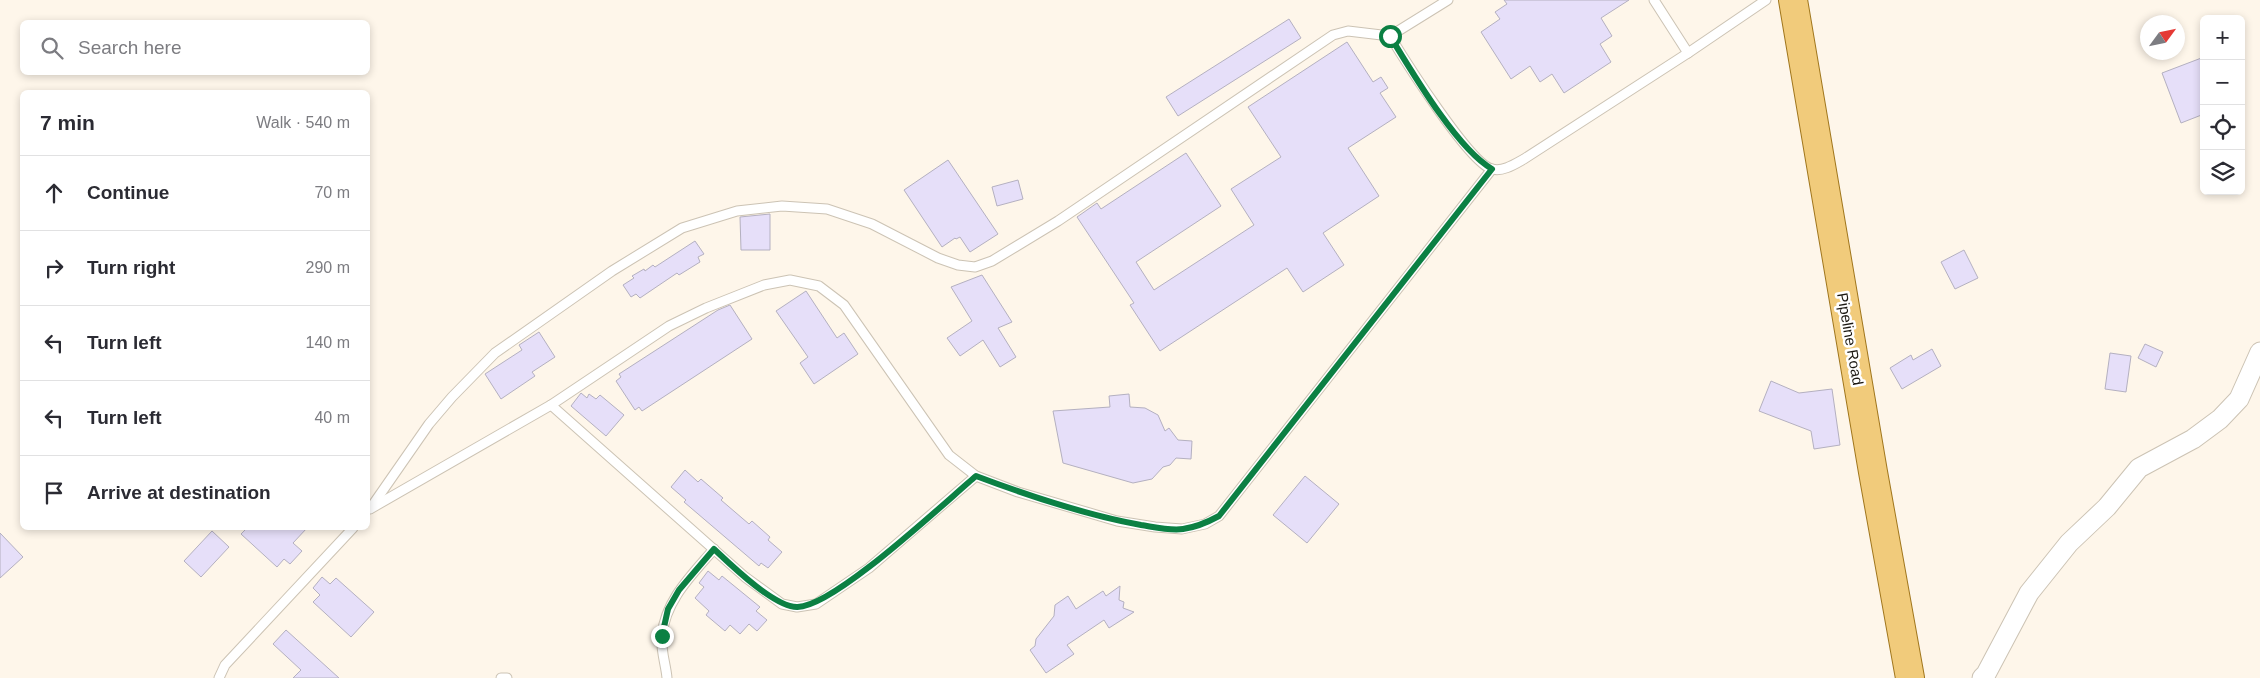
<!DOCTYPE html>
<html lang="en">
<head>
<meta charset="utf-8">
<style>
	:root { --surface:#fff; --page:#f7f7f7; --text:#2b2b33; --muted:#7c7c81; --line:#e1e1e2 }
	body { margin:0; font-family:Helvetica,sans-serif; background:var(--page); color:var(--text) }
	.controls { position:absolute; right:15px; top:15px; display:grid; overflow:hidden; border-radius:8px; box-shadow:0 2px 8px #0003 }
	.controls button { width:45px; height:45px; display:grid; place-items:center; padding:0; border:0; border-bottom:1px solid var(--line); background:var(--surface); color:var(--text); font:25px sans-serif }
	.compass { position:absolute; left:2140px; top:15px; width:45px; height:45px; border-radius:50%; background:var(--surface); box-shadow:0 2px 8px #0003; rotate:57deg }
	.stop { position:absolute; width:15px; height:15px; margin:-11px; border:4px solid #0b8043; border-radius:50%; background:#fff }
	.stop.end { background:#0b8043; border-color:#fff; box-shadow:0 1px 5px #0008 }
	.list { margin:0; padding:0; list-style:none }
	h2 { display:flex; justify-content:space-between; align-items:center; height:65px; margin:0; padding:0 20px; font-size:21px }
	h2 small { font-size:16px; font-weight:400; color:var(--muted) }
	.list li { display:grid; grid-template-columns:32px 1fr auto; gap:15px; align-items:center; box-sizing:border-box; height:75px; padding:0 20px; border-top:1px solid var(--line) }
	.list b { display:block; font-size:19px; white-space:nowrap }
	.list em { font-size:16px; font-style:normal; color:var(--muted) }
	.icon { flex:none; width:28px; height:28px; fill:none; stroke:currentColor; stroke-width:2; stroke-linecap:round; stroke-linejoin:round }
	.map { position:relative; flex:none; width:2260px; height:678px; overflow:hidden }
	.search { position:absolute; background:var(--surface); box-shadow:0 2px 8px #0003; left:20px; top:20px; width:350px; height:55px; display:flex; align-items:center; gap:12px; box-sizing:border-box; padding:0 18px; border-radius:8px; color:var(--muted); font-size:19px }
	.panel { position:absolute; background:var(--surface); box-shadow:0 2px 8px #0003; left:20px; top:90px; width:350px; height:440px; border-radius:8px }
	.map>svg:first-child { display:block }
	.building { fill:#e6dff9; stroke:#b4b0c0 }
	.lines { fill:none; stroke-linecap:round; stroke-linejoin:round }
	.service-casing { stroke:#ccc3b4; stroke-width:11 }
	.minor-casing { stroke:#ccc3b4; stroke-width:21 }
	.primary-casing { stroke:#a0761d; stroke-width:30 }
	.service { stroke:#fff; stroke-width:9 }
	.minor { stroke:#fff; stroke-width:19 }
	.primary { stroke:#f1cb7b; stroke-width:28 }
	.route { stroke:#0b8043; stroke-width:6 }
	.labels { text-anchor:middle; stroke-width:5; stroke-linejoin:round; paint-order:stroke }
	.street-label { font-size:15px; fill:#1b1812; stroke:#fff }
</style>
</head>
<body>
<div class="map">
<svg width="2260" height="678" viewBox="0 0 2260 678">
	<rect width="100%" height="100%" fill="#fef6ea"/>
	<!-- building -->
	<g class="building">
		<polygon points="1504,0 1629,0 1601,18 1612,36 1600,44 1611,62 1564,93 1552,74 1540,82 1530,66 1511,79 1481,32 1500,19 1495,12 1507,4"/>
		<polygon points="1289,19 1301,38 1178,116 1166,97"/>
		<polygon points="1347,42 1373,82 1381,77 1388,88 1380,93 1396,117 1348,148 1379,196 1323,233 1344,265 1303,292 1287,268 1160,351 1130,305 1134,303 1077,217 1097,203 1101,209 1186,153 1221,206 1136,262 1154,290 1254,225 1231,189 1281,157 1248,107"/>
		<polygon points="2204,57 2204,114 2181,123 2162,73"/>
		<polygon points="948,160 998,234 970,252 960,237 956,239 955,238 942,247 904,190"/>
		<polygon points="1018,180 1023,199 997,206 992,187"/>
		<polygon points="770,214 770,250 741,250 740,217"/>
		<polygon points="695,241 704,254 698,257 700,262 679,275 677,273 640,298 636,294 631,297 623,285 634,278 632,276 644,269 645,271 653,265 655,267"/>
		<polygon points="1964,250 1978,278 1955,289 1941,262"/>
		<polygon points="982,275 1012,322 998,328 1016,357 1000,367 983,340 960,356 947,338 972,321 951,287"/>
		<polygon points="806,291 837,338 844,333 858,354 814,384 800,363 808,357 776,311"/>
		<polygon points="730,305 752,339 642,411 639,407 635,410 616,381 621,377 619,374 718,310"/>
		<polygon points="539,332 555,357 532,372 535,376 501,399 485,374 522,350 519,345"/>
		<polygon points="2145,344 2163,352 2156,367 2138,358"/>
		<polygon points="1932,349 1941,366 1902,389 1890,368 1911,355 1913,360"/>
		<polygon points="2110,353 2131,356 2126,392 2105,389"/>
		<polygon points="1771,381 1799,393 1832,389 1840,445 1814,449 1811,431 1759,411"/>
		<polygon points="581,393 587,398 589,394 596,399 600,395 624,415 606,436 571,406"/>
		<polygon points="1129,394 1130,407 1145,408 1158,415 1165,431 1169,428 1178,440 1192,441 1191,459 1176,458 1170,465 1163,467 1152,479 1133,483 1063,463 1053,411 1110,407 1109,396"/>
		<polygon points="685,470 698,482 701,479 723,498 721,500 749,524 752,521 770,537 768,540 782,552 768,568 761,563 759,566 684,502 686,500 671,487"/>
		<polygon points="1305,476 1339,504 1307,543 1273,515"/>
		<polygon points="247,528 307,528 293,543 302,551 290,564 284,559 277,567 241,534"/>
		<polygon points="212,531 229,547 201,577 184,561"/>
		<polygon points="0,533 23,557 0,578"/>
		<polygon points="708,571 719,580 722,576 760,607 756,611 767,620 757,631 749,624 740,634 730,625 725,631 706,615 709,611 695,598 704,587 699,583"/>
		<polygon points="322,577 330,584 336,578 374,612 351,637 313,602 320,595 313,588"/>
		<polygon points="1120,586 1119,600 1124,602 1123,608 1134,612 1109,628 1104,620 1067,645 1074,654 1046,673 1030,650 1035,646 1036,639 1054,616 1055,605 1068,596 1076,609 1103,591 1106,596"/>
		<polygon points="286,630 307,649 339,678 293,678 301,670 273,644"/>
	</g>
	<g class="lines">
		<!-- service casing -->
		<g class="service-casing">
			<g id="service">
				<polyline points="1654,0 1688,53 1766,0"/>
				<path d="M1390,36c14,23 80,128 102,133 11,3 23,-5 32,-10l164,-106"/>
				<polyline points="551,405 745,577 782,604 797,607 816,604 869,568 976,476"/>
				<polyline points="372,506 429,424 452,397 495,353 612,271 682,228 737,211 782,206 827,209 872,224 938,258 958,265 975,267 992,261 1058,221 1333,35 1348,31 1390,36 1448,0"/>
				<polyline points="370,509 551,405 669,326 706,308 764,285 790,280 819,286 844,305 949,455 976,476 1018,492 1117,521 1155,527 1182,529 1205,524 1219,516 1492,169"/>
				<polyline points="219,678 225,665 353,528"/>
				<polyline points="501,678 507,678"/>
				<path d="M667,678c-1,-13 -7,-30 -5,-43 4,-36 30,-60 52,-86"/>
			</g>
		</g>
		<!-- minor casing -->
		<g class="minor-casing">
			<polyline id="minor" points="1982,678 1986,674 2029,593 2069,543 2107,507 2139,468 2193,439 2220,419 2239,399 2260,352"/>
		</g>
		<!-- primary casing -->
		<g class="primary-casing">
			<polyline id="primary" points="1793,0 1873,472 1910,678"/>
		</g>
		<!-- service -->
		<use href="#service" class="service"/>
		<!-- minor -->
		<use href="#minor" class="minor"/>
		<!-- primary -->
		<use href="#primary" class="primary"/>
	</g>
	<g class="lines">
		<!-- route -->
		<path class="route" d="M662,636l6,-27 11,-19 35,-41c17,16 60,58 83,58 36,1 147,-104 179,-131 53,20 109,39 165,49 13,2 29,6 42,4 14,-2 25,-7 36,-13l273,-347c-35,-20 -80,-97 -102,-133"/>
	</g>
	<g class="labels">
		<!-- street labels -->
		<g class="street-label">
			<text transform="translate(1850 339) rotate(80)" y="5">Pipeline Road</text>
		</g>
	</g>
</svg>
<div class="controls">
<button>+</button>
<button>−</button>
<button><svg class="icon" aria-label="locate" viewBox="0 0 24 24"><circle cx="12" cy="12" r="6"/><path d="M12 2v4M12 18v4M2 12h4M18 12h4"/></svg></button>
<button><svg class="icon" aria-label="layers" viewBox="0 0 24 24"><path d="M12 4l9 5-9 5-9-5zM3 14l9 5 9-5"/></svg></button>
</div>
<svg class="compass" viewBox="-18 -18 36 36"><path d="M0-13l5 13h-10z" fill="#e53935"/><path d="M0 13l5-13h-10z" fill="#7c7c81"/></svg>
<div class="stop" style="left:1390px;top:36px"></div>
<div class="stop end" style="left:662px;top:636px"></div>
<div class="search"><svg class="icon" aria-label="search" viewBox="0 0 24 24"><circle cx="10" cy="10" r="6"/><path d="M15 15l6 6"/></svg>Search here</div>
<section class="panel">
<h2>7 min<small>Walk · 540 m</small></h2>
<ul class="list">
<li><svg class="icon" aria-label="ahead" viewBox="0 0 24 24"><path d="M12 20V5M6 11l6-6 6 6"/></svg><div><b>Continue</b></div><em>70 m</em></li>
<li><svg class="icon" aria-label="right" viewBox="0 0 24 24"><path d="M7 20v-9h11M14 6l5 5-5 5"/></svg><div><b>Turn right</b></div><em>290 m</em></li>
<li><svg class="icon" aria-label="left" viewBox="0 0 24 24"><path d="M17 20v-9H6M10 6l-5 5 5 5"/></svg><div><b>Turn left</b></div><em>140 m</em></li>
<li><svg class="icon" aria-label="left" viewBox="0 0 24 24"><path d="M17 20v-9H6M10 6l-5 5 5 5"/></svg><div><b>Turn left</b></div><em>40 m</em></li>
<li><svg class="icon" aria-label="arrive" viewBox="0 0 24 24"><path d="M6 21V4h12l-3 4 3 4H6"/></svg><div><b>Arrive at destination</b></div></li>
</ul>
</section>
</div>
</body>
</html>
